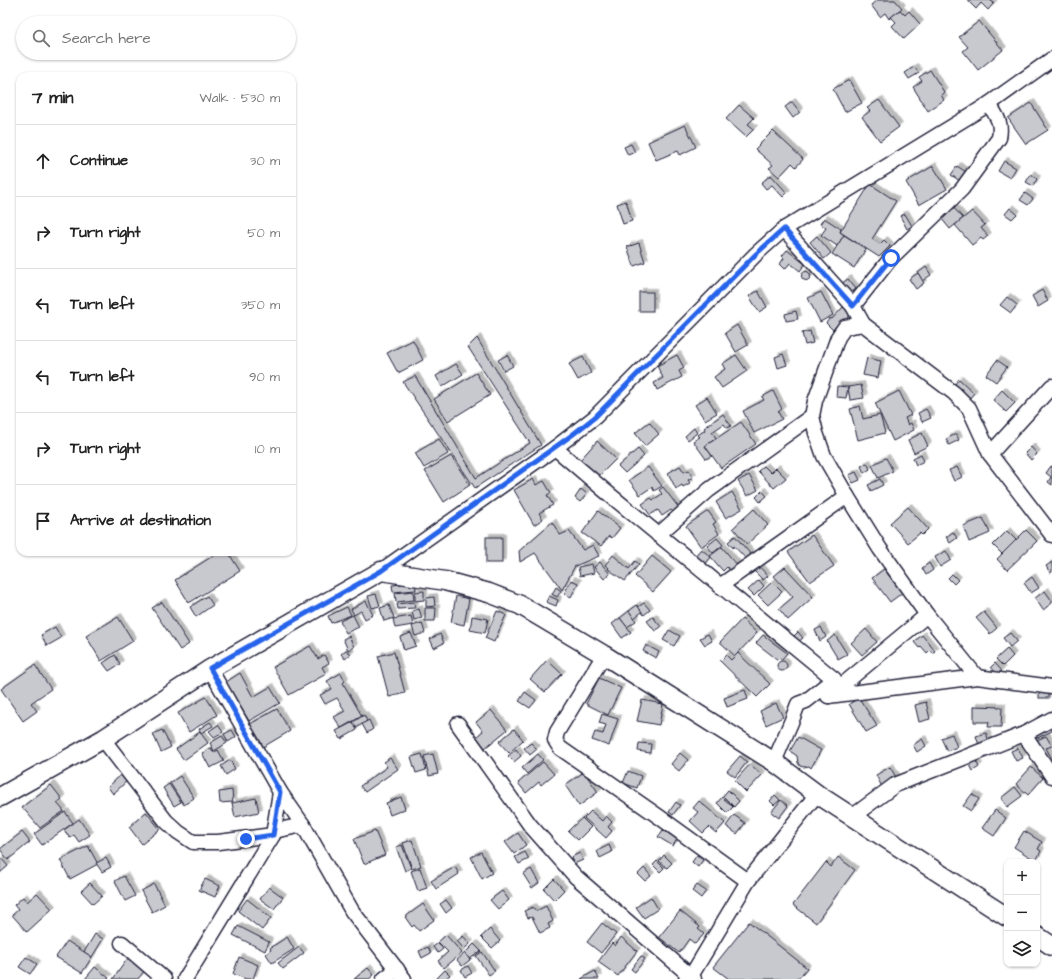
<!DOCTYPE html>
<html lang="en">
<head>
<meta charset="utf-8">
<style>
	:root { --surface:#fff; --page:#f2f2f2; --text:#222; --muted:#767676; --line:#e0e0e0 }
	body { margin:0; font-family:"Architects Daughter",sans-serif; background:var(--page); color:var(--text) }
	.controls { position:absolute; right:12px; bottom:12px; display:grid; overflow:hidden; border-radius:8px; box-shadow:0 1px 3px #0004 }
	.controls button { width:36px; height:36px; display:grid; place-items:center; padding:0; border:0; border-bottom:1px solid var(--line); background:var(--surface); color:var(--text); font:20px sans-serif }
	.stop { position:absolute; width:12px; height:12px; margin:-9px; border:3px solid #2563eb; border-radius:50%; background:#fff }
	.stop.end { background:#2563eb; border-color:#fff; box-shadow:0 1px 4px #0008 }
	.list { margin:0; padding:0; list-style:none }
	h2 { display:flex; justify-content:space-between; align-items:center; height:52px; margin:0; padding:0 16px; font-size:17px }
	h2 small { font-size:13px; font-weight:400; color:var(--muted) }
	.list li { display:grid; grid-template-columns:26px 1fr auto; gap:12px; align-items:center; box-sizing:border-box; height:72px; padding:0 16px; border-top:1px solid var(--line) }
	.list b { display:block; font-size:15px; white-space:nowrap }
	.list em { font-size:13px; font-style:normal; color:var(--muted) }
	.icon { flex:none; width:22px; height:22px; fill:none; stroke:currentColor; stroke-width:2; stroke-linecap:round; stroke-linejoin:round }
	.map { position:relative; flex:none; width:1052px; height:979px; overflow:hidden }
	.search { position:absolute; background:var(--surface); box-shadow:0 1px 3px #0004; left:16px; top:16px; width:280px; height:44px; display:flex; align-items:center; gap:10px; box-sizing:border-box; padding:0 14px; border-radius:22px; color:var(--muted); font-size:15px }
	.panel { position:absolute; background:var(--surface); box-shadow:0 1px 3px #0004; left:16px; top:72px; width:280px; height:484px; border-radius:12px }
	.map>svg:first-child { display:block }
	.building { fill:#c8c8cf; stroke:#22223b; filter:url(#shadow) }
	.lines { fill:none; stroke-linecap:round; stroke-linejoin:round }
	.minor-casing { stroke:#22223b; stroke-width:17 }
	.tertiary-casing { stroke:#22223b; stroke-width:21 }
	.minor { stroke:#fff; stroke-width:14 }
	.tertiary { stroke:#fff; stroke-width:18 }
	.route { stroke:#2563eb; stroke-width:5 }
</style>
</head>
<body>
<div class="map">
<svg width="1052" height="979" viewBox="0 0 1052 979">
	<defs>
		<filter id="shadow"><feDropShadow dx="3.5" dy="-3.5" stdDeviation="0" flood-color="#0004"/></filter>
	</defs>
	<rect width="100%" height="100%" fill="#fff"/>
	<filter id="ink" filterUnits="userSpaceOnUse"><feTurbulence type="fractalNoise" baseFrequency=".025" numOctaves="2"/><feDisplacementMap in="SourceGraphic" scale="8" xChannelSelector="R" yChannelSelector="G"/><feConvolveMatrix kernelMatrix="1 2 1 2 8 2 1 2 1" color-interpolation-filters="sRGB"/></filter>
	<g filter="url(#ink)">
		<!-- building -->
		<g class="building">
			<polygon points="877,0 895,0 902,8 889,19 885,13 880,17 871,5"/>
			<polygon points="967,0 992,0 991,1 994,3 988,10 981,3 976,9"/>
			<polygon points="900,10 905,15 909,11 920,24 904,39 892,26 896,22 891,17"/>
			<polygon points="979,21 1003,50 978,70 963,51 968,47 959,37"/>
			<polygon points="914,67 919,73 909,79 905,73"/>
			<polygon points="930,70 944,92 941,95 944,100 928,111 913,87 922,81 919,77"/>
			<polygon points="849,80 862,103 845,112 833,89"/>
			<polygon points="879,100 899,127 880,141 862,117 870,111 867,108"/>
			<polygon points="792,102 800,112 793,118 785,107"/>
			<polygon points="1031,103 1048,130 1026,144 1008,118"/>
			<polygon points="739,105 754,118 748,124 754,129 746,137 726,119"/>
			<polygon points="685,125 696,147 680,155 678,151 656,160 648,142"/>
			<polygon points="773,131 803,159 796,167 792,163 779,177 769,168 773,165 755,149"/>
			<polygon points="631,144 635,152 628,155 624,147"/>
			<polygon points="1004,161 1016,168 1010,178 998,171"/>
			<polygon points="933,166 947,189 919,205 906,182"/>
			<polygon points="957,166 966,172 960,181 951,175"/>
			<polygon points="1031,174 1037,179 1033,186 1026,182"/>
			<polygon points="771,175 787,193 783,197 772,185 766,189 761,183"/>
			<polygon points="870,184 896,201 872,239 880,244 884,240 890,246 879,257 840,232"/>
			<polygon points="1025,193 1033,199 1028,205 1020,200"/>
			<polygon points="626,201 632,221 623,224 617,204"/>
			<polygon points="953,207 963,218 950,229 941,218"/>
			<polygon points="1010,208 1017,214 1012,219 1005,214"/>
			<polygon points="972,211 985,225 981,228 988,236 983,240 981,238 972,245 955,225"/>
			<polygon points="905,214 912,226 907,229 900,216"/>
			<polygon points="824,218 841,229 840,232 844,235 837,246 821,235 826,228 820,224"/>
			<polygon points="844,235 866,249 854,268 832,254"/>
			<polygon points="817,236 831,253 824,259 810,242"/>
			<polygon points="639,243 645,262 634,266 627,247"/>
			<polygon points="787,250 805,264 800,271 790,263 785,269 780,264 784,258 782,256"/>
			<polygon points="926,267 931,275 922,281 918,273"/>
			<circle cx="806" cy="276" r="4.5"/>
			<polygon points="918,273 924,283 916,289 909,279"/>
			<polygon points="848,279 856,289 849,294 842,283"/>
			<polygon points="1042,290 1048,301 1038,307 1032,296"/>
			<polygon points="758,291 767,307 759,312 749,296"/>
			<rect x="639" y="292" width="14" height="19"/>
			<polygon points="821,292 833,315 820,322 808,298"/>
			<polygon points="1007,297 1017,305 1011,313 1000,305"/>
			<polygon points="844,306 852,313 840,326 838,324 833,330 826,323 830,318 832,319"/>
			<polygon points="796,311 798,319 786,321 785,314"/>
			<polygon points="737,325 748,345 736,352 725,333"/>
			<polygon points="810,331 813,343 805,345 802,333"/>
			<polygon points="477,338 541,445 475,488 403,382 415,376 476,478 530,443 468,347"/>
			<polygon points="413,340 423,360 398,373 387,353"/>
			<polygon points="783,354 787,365 778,368 775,357"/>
			<polygon points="507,355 513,366 504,371 498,360"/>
			<polygon points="677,355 684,368 679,371 682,377 657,390 654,383 663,378 657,366"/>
			<polygon points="736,355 747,371 722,388 714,377 725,369 722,364"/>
			<polygon points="583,357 591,373 578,380 569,364"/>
			<polygon points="867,358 881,361 878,378 863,375"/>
			<polygon points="997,360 1007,367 996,382 986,375"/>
			<polygon points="456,364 463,374 442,387 436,376"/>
			<polygon points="476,373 490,395 448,421 434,399"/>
			<polygon points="959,379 974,393 969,399 954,385"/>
			<polygon points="861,385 864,398 850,400 848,387"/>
			<polygon points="837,386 848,387 846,398 836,397"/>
			<polygon points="1002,390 1015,403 1006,412 993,400"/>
			<polygon points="773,391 782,409 778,412 782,419 754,433 743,411 764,400 762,397"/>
			<polygon points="899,391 911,415 905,418 908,425 911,423 914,430 893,441 875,403"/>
			<polygon points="707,397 717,413 705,420 695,405"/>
			<polygon points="860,406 863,419 880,415 885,433 858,440 850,409"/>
			<polygon points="926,409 931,418 922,422 918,413"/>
			<polygon points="723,414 731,426 727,428 724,424 712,432 716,438 705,446 712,456 706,459 693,441 700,437 698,435 705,430 704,428"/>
			<polygon points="649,422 659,434 645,446 635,433"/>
			<polygon points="741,422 756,444 721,468 705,446"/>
			<polygon points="694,428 697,433 688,440 685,436"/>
			<polygon points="922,433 928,446 914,453 908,440"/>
			<polygon points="956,434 959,440 949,445 946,439"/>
			<polygon points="439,439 448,454 424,468 415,453"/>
			<polygon points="597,441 616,459 598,477 580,460"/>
			<polygon points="1031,447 1037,454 1031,460 1025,453"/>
			<polygon points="638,449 644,456 625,473 618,466"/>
			<polygon points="921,454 924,461 916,465 913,458"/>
			<polygon points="451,456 470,485 444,502 425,471"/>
			<polygon points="886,458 893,471 878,478 872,465"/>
			<polygon points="867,463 870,469 864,473 861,466"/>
			<polygon points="680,466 684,472 689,470 693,477 688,480 690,483 683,487 682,485 676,489 668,473"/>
			<polygon points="764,466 771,473 776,468 786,478 774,488 758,471"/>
			<polygon points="1051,466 1052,467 1052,485 1048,482 1051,477 1046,473"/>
			<polygon points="648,467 662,486 654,491 652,487 640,495 629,480"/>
			<polygon points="957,467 962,477 954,481 949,470"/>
			<polygon points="856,472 860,480 853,483 849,475"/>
			<polygon points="749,475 758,490 747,496 738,481"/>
			<polygon points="533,479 536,485 544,481 551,493 547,495 553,505 539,513 543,519 534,525 514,490"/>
			<polygon points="880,479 883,485 871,491 868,485"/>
			<polygon points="663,487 679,508 673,512 671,510 662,516 658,510 650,515 642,504 651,498 653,500 662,494 659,490"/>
			<polygon points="581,489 587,494 580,502 575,498"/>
			<polygon points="762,491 767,496 760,502 756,497"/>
			<polygon points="732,492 742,509 726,518 716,502"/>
			<polygon points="908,507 928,529 922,535 920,533 908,543 890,523"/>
			<polygon points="754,509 768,525 747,544 733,528"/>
			<polygon points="598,511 620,528 612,538 609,536 601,546 582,533"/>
			<polygon points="708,511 716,522 713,524 719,534 701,547 686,526"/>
			<polygon points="983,518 990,533 969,542 963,526"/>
			<polygon points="552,522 560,535 569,531 583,550 593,545 599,556 575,566 562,590 535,553 520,562 519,551"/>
			<polygon points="1026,530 1037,541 1007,570 997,559"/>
			<polygon points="1007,531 1016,540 1002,554 993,545"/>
			<polygon points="953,532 957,538 950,543 946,537"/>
			<polygon points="812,535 834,566 810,582 788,552"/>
			<polygon points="735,536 753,557 748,561 734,546 733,548 728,542"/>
			<rect x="486" y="537" width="16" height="26"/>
			<polygon points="717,538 723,545 713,553 707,546"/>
			<polygon points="722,547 738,566 731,572 727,567 723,571 710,556"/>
			<polygon points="701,549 711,557 703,567 693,558"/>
			<polygon points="946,551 951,560 940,567 935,557"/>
			<polygon points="219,552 228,552 240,571 189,603 175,580"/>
			<polygon points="613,555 629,569 635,561 639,564 625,581 608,569 609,568 605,565"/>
			<polygon points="652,556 671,572 653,592 635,576"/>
			<polygon points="600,562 610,574 604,579 594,567"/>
			<polygon points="1052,562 1052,572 1050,573 1046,566"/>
			<polygon points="756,563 768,576 763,580 751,568"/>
			<polygon points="929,563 933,570 926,575 922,568"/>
			<polygon points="592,564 594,573 580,576 578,567"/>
			<polygon points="785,567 813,597 788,620 779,609 793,597 774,576"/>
			<polygon points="884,569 902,593 890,602 872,578"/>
			<polygon points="952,574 958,580 954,584 948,578"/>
			<polygon points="1032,577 1039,588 1031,593 1024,583"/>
			<polygon points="571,580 578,583 571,597 564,594"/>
			<polygon points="759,580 764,586 754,596 748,590"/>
			<polygon points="772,582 782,592 768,605 758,595"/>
			<polygon points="415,583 416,590 393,592 392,585"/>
			<polygon points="556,587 561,591 557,597 552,594"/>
			<polygon points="413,591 414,600 396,602 395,593"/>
			<polygon points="424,591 424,600 415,601 415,592"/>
			<polygon points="1045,591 1052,601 1052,603 1043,610 1035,598"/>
			<polygon points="376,594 380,606 372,608 368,596"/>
			<polygon points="207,596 213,605 196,617 190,607"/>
			<polygon points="456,596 469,599 464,625 451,622"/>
			<polygon points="549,596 558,600 556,606 546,602"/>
			<polygon points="434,597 435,606 426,607 426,598"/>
			<polygon points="366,601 373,615 365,619 361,611 354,615 351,609"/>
			<polygon points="162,602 189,644 180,650 152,608"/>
			<polygon points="414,602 415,608 398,609 397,604"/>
			<polygon points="644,603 650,610 644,615 638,607"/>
			<polygon points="389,605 394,618 384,621 380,608"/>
			<polygon points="637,605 642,612 634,618 629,611"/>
			<polygon points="347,607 351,615 331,623 328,616"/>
			<polygon points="425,608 436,608 435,621 425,621"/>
			<polygon points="419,609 422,618 414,620 412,611"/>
			<polygon points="497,611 506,615 494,642 485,638"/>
			<polygon points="629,611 636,621 627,627 620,618"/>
			<polygon points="984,612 997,628 990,634 976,618"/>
			<polygon points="353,615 359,627 346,633 340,621"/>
			<polygon points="411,616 413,625 395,628 393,619"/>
			<polygon points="472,616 488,619 485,633 470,630"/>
			<polygon points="118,617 133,641 101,661 86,636"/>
			<polygon points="653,617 661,627 655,631 647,621"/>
			<polygon points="620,618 631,632 622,638 612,624"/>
			<polygon points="742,619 757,633 735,656 720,642"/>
			<polygon points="422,623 425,633 415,636 412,626"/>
			<polygon points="55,627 61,638 47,646 41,635"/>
			<polygon points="821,627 826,637 820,641 815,630"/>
			<polygon points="866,629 877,642 862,655 851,643"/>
			<polygon points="669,630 680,636 674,646 663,640"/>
			<polygon points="798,632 803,638 798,642 793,637"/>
			<polygon points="411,633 416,646 404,650 400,637"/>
			<polygon points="1010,633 1017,641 1010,647 1003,638"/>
			<polygon points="440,634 444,643 434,648 430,639"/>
			<polygon points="708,634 712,641 705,645 700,638"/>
			<polygon points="763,635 787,653 782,659 780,658 778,660 756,643"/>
			<polygon points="835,635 847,654 838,659 827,641"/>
			<polygon points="922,635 935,651 932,653 930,650 927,653 921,646 919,648 914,642"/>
			<polygon points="349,636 354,647 348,650 343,639"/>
			<polygon points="646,645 659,652 656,658 643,651"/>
			<polygon points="310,646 318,659 324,655 329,663 322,667 326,674 289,695 273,667"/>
			<polygon points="1007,649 1013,656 1003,666 996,659"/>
			<polygon points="346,650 351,654 345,659 341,654"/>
			<polygon points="394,652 405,693 389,697 378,656"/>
			<polygon points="738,653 770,684 757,697 720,661 726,655 731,660"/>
			<polygon points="115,655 120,664 109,671 103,663"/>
			<polygon points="547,660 562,674 545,692 530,679"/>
			<circle cx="782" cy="666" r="5"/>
			<polygon points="995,663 1002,671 997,674 991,667"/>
			<polygon points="35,665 51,689 31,703 37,711 23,721 1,689"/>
			<polygon points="240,673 253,697 270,687 280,703 249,721 226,682"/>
			<polygon points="341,673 345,681 343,683 362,716 341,728 334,717 345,711 337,698 325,704 320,695 332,689 327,681"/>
			<polygon points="599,678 621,688 608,715 586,704"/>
			<polygon points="745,690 748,699 727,707 724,698"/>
			<rect x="1039" y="691" width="10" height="7"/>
			<polygon points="525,692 536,700 530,708 519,701"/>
			<polygon points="206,697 217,715 189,732 178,713"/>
			<polygon points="859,698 877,726 866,732 849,704"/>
			<polygon points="642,700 663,704 659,725 637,721"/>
			<polygon points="926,702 930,719 919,722 915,705"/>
			<polygon points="776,703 783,717 766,725 760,711"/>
			<polygon points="974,706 1002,707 1001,727 988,727 989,722 974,722"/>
			<polygon points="277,709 290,731 263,747 250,724"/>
			<polygon points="491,710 507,730 485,748 476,737 483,731 476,722"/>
			<polygon points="602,714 618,719 609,746 592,740 595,732 603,734 606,725 599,723"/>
			<polygon points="364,715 367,721 356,728 353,722"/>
			<polygon points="369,720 373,729 367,733 362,724"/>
			<polygon points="210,722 213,726 201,733 199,729"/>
			<polygon points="353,722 357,730 341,739 336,731"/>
			<polygon points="1052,724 1052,731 1035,739 1032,734"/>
			<polygon points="218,725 223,732 214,737 209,731"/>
			<polygon points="514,729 523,740 509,753 499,742"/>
			<polygon points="162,730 171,747 161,752 153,734"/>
			<polygon points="232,730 236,737 228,742 224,734"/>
			<polygon points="200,732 208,743 184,760 176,749"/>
			<polygon points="986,733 989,742 979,745 976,736"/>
			<polygon points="952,734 957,747 947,751 941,738"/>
			<polygon points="222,736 227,743 214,751 210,743"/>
			<polygon points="1046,736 1052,746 1046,748 1052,759 1046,762 1035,741"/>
			<polygon points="798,737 821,750 811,768 809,766 804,767 800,766 798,763 797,756 790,751"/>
			<polygon points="922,739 926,746 917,752 913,745"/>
			<polygon points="531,743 537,749 530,755 524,748"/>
			<polygon points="639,743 651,744 650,753 638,751"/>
			<polygon points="211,748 214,753 218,750 224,761 210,768 202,753"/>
			<polygon points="1018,748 1023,758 1016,761 1011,751"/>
			<polygon points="516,749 521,756 514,762 508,756"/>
			<polygon points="680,753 688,760 679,771 671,764"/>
			<polygon points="422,754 426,770 416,773 411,757"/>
			<polygon points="433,754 438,774 429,776 424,756"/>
			<polygon points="538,754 543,760 527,774 522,768"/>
			<polygon points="740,756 747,762 735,777 727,771"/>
			<polygon points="390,758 398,769 365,792 360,786 387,767 384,762"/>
			<polygon points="974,758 979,767 973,771 968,761"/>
			<polygon points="230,760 235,769 226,775 221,766"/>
			<polygon points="543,762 554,774 541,785 539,782 526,793 518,783"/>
			<polygon points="750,764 762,775 746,792 735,781"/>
			<polygon points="890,767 897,779 882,787 876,775"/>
			<polygon points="1031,767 1043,778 1028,795 1016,784"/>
			<polygon points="628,771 641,776 637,788 623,783"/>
			<polygon points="584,772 598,792 579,806 565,785"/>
			<polygon points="123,773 128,780 113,794 108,787"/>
			<polygon points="180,776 194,798 184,805 170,783"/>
			<polygon points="169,784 181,802 174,806 163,788"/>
			<polygon points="51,785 62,799 57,803 64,811 40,828 22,807"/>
			<polygon points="1015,787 1022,796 1007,807 1001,798"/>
			<polygon points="232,790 233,802 220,803 219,792"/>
			<polygon points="728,790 739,801 734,807 723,796"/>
			<polygon points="972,794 979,799 971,811 963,806"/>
			<polygon points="775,795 780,800 774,805 770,801"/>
			<polygon points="401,797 405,809 390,815 386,803"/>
			<polygon points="722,797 733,807 727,813 717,803"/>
			<polygon points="256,798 259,812 235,817 232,803"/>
			<polygon points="781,800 788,806 779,818 771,812"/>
			<polygon points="699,801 725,823 716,833 709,827 703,833 690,821 698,812 693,808"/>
			<polygon points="676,802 680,805 673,815 669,812"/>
			<polygon points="995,810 1006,818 994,836 982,828"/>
			<polygon points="591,811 602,821 606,816 612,822 608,827 612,831 606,838 584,818"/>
			<polygon points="65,812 73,823 42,845 34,834"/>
			<polygon points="146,812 160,829 142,844 129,827"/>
			<polygon points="734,815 745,823 737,834 726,826"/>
			<polygon points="582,818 591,827 578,840 568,831"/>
			<polygon points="79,819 90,835 79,842 74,835 70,838 64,830"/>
			<polygon points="663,830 677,839 673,846 658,837"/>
			<polygon points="375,831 385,855 364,864 354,839"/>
			<polygon points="1024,831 1042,842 1038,849 1041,851 1036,861 1014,847"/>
			<polygon points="22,832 30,842 8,860 0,849"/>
			<polygon points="518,833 526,845 514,854 505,842"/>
			<polygon points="412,840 421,866 412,869 403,843"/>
			<polygon points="402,845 411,868 405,871 396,847"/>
			<polygon points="609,845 612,852 600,858 597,851"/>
			<polygon points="88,846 98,864 70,879 60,860"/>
			<polygon points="481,852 492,873 482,879 471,857"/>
			<polygon points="525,852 529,859 519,864 515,857"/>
			<polygon points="580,853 583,860 574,864 571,857"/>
			<polygon points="664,855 672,863 667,868 659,861"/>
			<polygon points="697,855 703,860 698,867 692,862"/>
			<polygon points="0,857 8,866 0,873"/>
			<polygon points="838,857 855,870 816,923 793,905 826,862 831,867"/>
			<polygon points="106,858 111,867 102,872 96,863"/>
			<polygon points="657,861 664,868 660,872 653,865"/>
			<polygon points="455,867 459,874 436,889 431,881"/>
			<polygon points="420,868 427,888 418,891 411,871"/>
			<polygon points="644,868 651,876 645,881 638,874"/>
			<polygon points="531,869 539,883 532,888 523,874"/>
			<polygon points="124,876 135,896 125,901 115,881"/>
			<polygon points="205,879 220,886 215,897 199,890"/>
			<polygon points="554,879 564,890 554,900 544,889"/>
			<polygon points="90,883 102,896 93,904 81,891"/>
			<polygon points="154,884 165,905 152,912 141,891"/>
			<polygon points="697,885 706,891 701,898 692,891"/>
			<polygon points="269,887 283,897 274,909 260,899"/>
			<polygon points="502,891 509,900 498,909 490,900"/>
			<polygon points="37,893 52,909 27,932 12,915 18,910 14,905 23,897 27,902"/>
			<polygon points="651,897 658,909 644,918 636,907"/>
			<polygon points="247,899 271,918 262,930 238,911"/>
			<polygon points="446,900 452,908 446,913 440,904"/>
			<polygon points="423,904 434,920 419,931 414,925 412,927 405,917"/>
			<polygon points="546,906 553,921 548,924 550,928 540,933 532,917 528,918 524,911 533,907 536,911"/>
			<polygon points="680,911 700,927 698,929 704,934 695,944 689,939 679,953 659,937"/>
			<polygon points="749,922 807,968 798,979 729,979 713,967"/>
			<polygon points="602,923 616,934 601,953 587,942"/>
			<polygon points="238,926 269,942 265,951 233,935"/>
			<polygon points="490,929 500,941 492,948 481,937"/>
			<polygon points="95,934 103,939 92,957 84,952"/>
			<polygon points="446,935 462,953 444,968 438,961 448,952 438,942"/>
			<polygon points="463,936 470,944 464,949 457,941"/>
			<polygon points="287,937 294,949 272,963 266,954 271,950 270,948"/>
			<polygon points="621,937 637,951 618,976 598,962 612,943 615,946"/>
			<polygon points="67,941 92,957 82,973 56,957"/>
			<polygon points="438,943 443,949 438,953 433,947"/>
			<polygon points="474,944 481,951 470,959 465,953"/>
			<polygon points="299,947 304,953 283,969 278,963"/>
			<polygon points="428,947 431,953 422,958 419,951"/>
			<polygon points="482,952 495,971 489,975 476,956"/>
			<polygon points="465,953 470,960 462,966 457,960"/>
			<polygon points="641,956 645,959 635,972 631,969"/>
			<polygon points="26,957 37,964 30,974 19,967"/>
			<polygon points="239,957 258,965 253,979 246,979 233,974"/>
			<polygon points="128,958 145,970 138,979 113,979"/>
			<polygon points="468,966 472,973 465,977 461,970"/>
			<polygon points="95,967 109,978 108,979 85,979"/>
			<polygon points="368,968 374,975 369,979 354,979"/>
			<polygon points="445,970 450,975 445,979 436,979"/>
			<polygon points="595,971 599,979 581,979"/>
		</g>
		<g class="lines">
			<!-- minor casing -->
			<g class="minor-casing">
				<g id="minor">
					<polyline points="784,229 853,306 863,324 954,393 969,408 990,454 1052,535"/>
					<path d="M853,306l38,-48 71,-69 37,-51c3,-16 -2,-21 -10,-34"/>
					<polyline points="863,324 845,327 838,337 815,401 812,416 816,433 824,456 847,496 880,549 927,615 977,677"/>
					<polyline points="555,448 604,490 834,679"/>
					<polyline points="990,454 1052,386"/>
					<polyline points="658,535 709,490 812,416"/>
					<polyline points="381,571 555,448 595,417 756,254 784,229 989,104 1052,59"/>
					<polyline points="720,586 847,496"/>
					<polyline points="604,655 557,732 555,740 560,748 658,816 748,881"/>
					<polyline points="210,669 280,792 303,825 352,911 404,979"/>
					<polyline points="829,696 927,615"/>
					<polyline points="458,724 530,825 576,877 694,979"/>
					<polyline points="1024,734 1052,776"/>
					<polyline points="103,739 166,821 178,832 193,842 218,842 273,835"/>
					<polyline points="774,762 792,720 798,704 806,701 834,679 828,696 977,677 1052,687"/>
					<polyline points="853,816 895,785 1024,734 1052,719"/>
					<polyline points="274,831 303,825"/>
					<polyline points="122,943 164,979"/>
					<polyline points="185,979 273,835 280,792"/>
					<polyline points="384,979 397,969"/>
					<polyline points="686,979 691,976 748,881 817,794"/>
				</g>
			</g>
			<!-- tertiary casing -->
			<g class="tertiary-casing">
				<g id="tertiary">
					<polyline points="0,797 103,739 210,669 381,571 445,581 489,593 520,605 604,655 774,762 817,794 1007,917"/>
					<polyline points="1037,936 1052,946"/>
				</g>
			</g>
			<!-- minor -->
			<use href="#minor" class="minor"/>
			<!-- tertiary -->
			<use href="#tertiary" class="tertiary"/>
		</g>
	</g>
	<g class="lines" filter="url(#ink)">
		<!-- route -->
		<polyline class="route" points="246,839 273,835 280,792 210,668 381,571 572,435 595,417 756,254 784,229 853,306 891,258"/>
	</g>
</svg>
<div class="controls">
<button>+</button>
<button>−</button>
<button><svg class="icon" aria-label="layers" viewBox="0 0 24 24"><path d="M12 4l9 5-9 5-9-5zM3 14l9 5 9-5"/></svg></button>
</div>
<div class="stop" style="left:891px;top:258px"></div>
<div class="stop end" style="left:246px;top:839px"></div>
<div class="search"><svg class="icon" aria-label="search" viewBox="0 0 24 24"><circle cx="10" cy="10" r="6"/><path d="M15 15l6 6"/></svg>Search here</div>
<section class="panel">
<h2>7 min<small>Walk · 530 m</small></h2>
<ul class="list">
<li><svg class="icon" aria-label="ahead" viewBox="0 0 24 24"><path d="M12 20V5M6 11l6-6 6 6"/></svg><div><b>Continue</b></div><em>30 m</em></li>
<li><svg class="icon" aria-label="right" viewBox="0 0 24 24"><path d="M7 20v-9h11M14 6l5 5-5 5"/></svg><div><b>Turn right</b></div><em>50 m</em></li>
<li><svg class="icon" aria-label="left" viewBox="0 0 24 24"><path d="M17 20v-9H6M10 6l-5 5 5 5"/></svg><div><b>Turn left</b></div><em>350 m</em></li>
<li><svg class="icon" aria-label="left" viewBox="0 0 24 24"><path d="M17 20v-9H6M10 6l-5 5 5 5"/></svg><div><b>Turn left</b></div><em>90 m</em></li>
<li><svg class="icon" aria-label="right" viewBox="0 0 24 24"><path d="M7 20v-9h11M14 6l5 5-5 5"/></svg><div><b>Turn right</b></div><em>10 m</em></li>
<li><svg class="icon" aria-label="arrive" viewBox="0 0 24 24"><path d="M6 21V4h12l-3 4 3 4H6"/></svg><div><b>Arrive at destination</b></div></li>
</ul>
</section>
</div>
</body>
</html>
